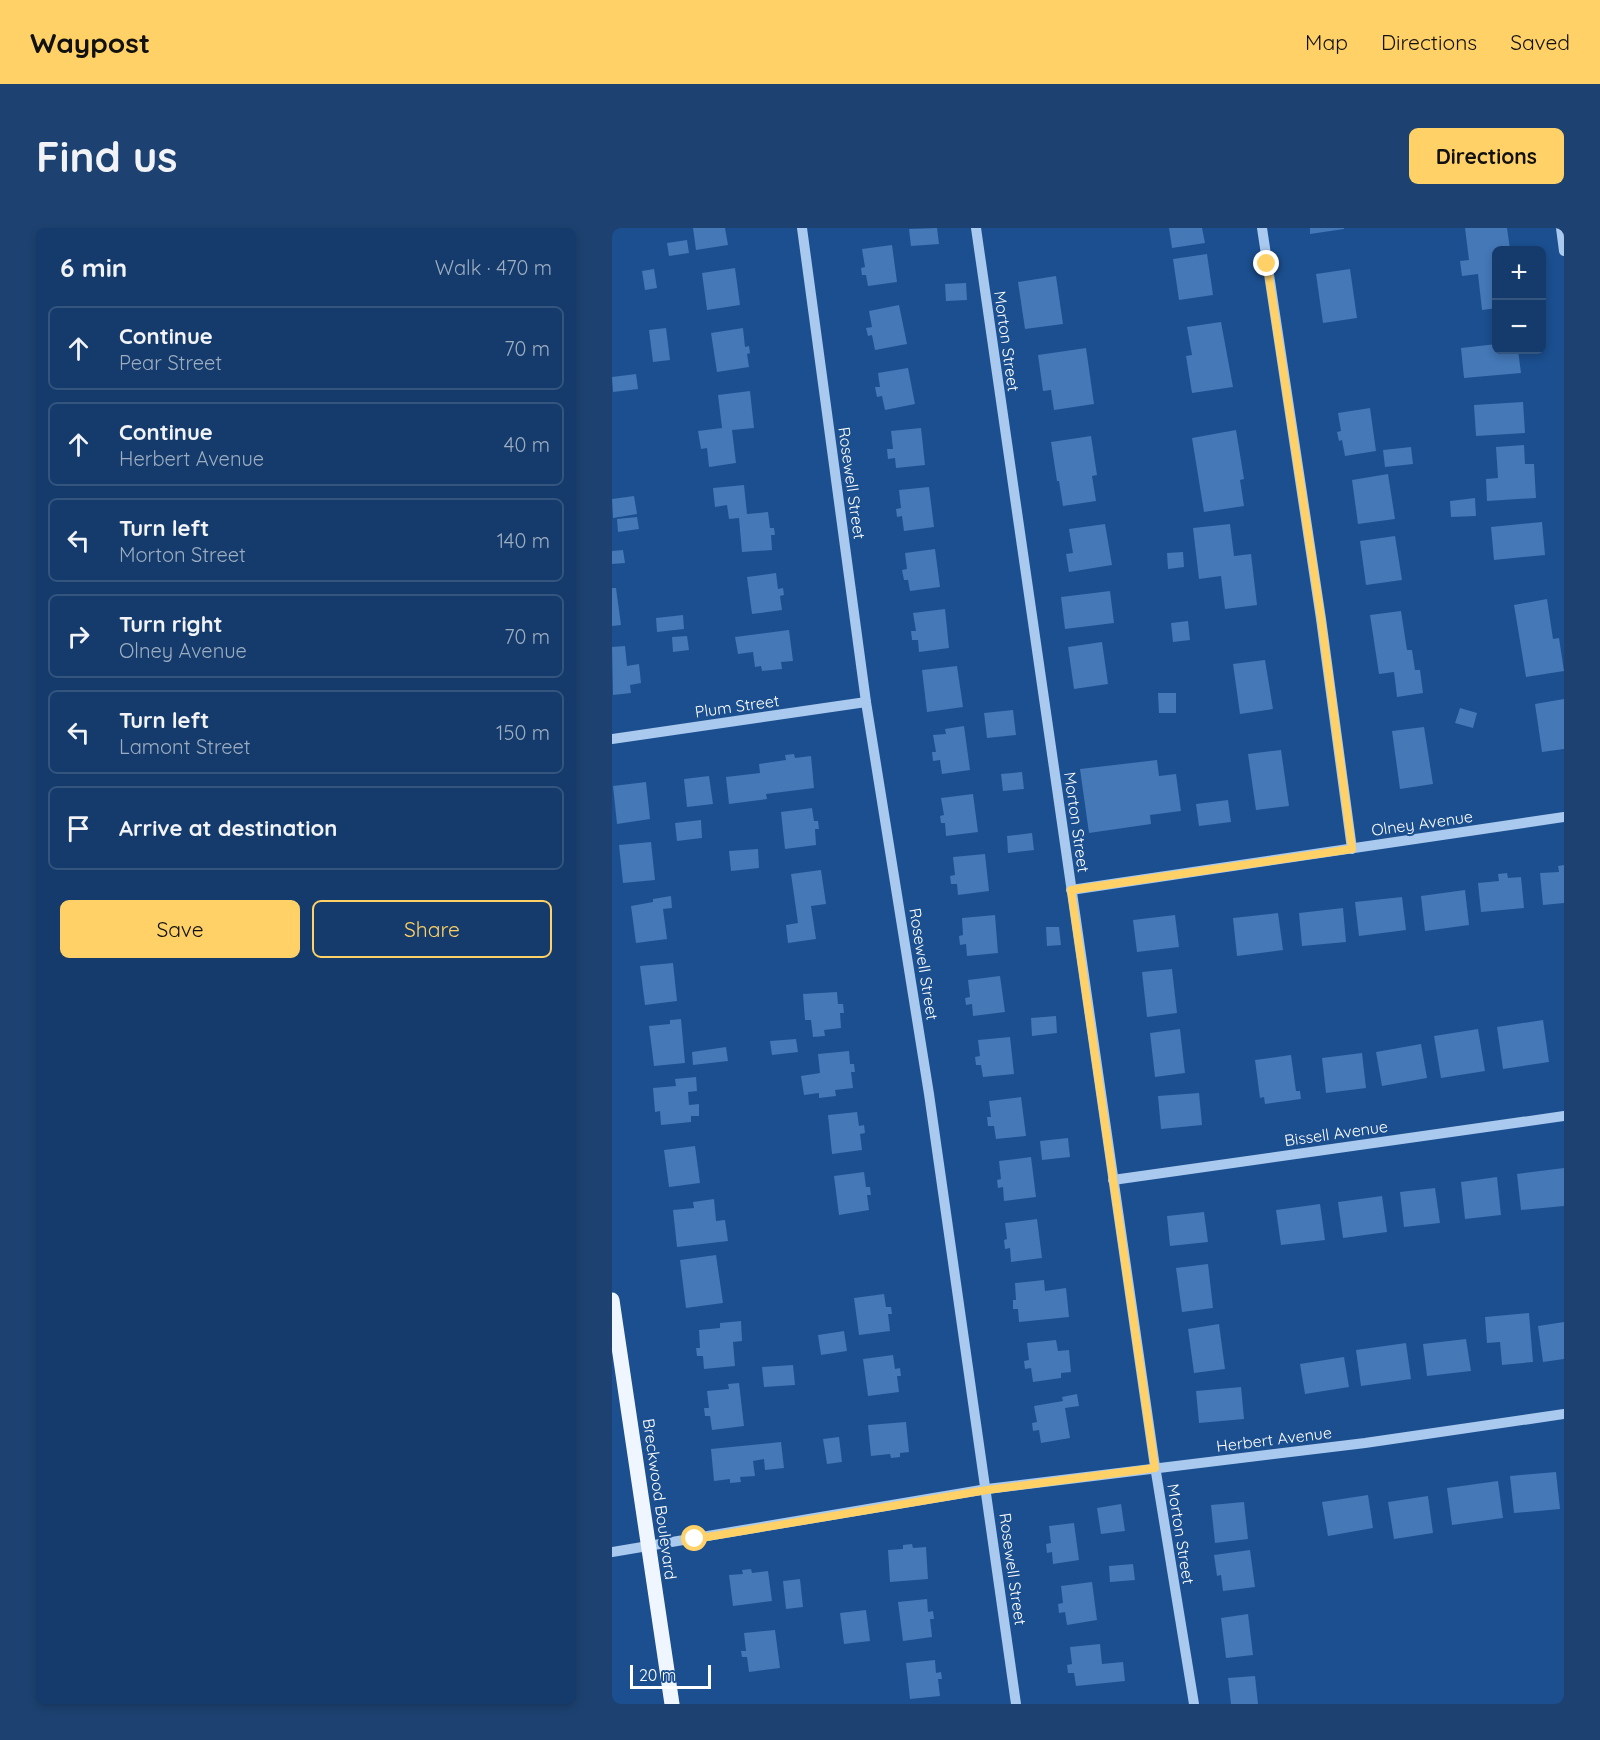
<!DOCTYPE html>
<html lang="en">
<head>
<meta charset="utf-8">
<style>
	:root { --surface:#143b6b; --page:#1d4271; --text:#f1f3f6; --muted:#9dadc1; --line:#33557e; --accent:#ffd166 }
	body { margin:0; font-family:Quicksand,sans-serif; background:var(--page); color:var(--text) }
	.controls { position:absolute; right:18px; top:18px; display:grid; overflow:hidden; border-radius:9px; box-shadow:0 3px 9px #0003 }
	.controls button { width:54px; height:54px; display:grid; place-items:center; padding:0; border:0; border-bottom:2px solid var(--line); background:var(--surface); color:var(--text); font:30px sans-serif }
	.scale { position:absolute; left:18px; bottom:15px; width:81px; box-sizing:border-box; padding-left:6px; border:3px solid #fff; border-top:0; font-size:16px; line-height:21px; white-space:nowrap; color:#fff; -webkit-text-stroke:4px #1b4f8f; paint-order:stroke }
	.stop { position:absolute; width:18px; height:18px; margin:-14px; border:4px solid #ffd166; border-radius:50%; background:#fff }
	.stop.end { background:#ffd166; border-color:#fff; box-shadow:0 2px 6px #0008 }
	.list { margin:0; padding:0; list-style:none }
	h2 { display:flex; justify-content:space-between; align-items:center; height:78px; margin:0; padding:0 24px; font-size:26px }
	h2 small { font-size:20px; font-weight:400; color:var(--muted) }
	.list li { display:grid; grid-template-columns:39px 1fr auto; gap:18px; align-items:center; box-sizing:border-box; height:84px; margin:0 12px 12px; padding:0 12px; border:2px solid var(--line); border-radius:9px }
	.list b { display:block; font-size:22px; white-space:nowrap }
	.list p { margin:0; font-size:20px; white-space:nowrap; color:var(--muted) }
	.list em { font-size:20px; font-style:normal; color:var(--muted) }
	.actions { display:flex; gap:12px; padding:18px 24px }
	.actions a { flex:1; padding:14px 0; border:2px solid var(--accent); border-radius:9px; text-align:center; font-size:21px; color:var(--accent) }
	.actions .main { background:var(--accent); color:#111 }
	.icon { flex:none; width:33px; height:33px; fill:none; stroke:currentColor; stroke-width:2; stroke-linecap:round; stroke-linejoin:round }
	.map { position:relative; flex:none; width:952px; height:1476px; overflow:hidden; border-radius:9px }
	header { display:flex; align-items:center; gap:36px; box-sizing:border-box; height:84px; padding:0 30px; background:var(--accent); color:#111 }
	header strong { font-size:28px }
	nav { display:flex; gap:33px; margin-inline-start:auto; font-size:21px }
	.intro { display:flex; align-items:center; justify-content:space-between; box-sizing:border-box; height:144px; padding:0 36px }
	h1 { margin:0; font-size:42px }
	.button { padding:15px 27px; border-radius:9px; background:var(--accent); color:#111; font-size:21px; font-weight:700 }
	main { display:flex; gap:36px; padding:0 36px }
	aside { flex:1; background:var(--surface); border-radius:9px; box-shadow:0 3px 9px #0003 }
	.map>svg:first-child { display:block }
	.building { fill:#4478b7 }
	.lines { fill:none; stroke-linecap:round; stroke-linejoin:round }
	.minor { stroke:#a9c9ee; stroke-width:10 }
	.major { stroke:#f0f6ff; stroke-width:15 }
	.route { stroke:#ffd166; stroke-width:8 }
	.labels { text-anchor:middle; stroke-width:4.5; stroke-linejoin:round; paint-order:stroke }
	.street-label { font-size:16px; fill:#fff; stroke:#1b4f8f }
</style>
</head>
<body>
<header>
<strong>Waypost</strong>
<nav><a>Map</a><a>Directions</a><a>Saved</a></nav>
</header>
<div class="intro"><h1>Find us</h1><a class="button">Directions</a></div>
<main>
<aside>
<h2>6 min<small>Walk · 470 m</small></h2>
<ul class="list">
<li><svg class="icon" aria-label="ahead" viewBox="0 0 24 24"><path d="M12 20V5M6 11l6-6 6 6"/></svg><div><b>Continue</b><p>Pear Street</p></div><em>70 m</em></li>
<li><svg class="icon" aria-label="ahead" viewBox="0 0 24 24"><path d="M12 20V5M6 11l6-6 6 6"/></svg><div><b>Continue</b><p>Herbert Avenue</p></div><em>40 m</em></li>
<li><svg class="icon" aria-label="left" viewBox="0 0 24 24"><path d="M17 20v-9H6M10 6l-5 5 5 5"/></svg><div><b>Turn left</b><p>Morton Street</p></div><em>140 m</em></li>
<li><svg class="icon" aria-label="right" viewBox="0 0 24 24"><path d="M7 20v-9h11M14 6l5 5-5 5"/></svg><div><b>Turn right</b><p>Olney Avenue</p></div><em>70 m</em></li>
<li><svg class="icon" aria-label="left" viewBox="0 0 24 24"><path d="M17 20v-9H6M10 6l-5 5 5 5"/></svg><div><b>Turn left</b><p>Lamont Street</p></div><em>150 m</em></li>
<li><svg class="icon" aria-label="arrive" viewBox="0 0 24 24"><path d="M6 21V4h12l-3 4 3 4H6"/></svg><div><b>Arrive at destination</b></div></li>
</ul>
<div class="actions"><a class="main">Save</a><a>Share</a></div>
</aside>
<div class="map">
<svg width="952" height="1476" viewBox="0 0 952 1476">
	<rect width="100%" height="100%" fill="#1b4f8f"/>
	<!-- building -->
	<g class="building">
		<polygon points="81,0 113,0 116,17 84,22"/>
		<polygon points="325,0 327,16 299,18 297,1"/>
		<polygon points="557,0 590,0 593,15 560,20"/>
		<polygon points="698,0 732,0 732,1 698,6"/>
		<polygon points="853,0 895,0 898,21 882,23 885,44 885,80 870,82 866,46 850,48 848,33 857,32"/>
		<polygon points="75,12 77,25 57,28 55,15"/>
		<polygon points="280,17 285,54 256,58 254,47 250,47 249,40 253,39 250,21"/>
		<polygon points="595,26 601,67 567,72 561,31"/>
		<polygon points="123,40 128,77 95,82 90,45"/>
		<polygon points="42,41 45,60 33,62 30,43"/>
		<polygon points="738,41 745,90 711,95 704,46"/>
		<polygon points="444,48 451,96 413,101 406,54"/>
		<polygon points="354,55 355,72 334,73 333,56"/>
		<polygon points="287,77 295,116 263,122 260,107 256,108 254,100 260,99 257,83"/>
		<polygon points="609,94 621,159 580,165 574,128 580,127 575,99"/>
		<polygon points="54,100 58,132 41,134 37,102"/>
		<polygon points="131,100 133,119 137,118 138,125 135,126 137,139 105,144 99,105"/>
		<polygon points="885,116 885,122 906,122 909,145 852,150 849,120"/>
		<polygon points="474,120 482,176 442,182 439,162 431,163 426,127"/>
		<polygon points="296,140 303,176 273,182 270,168 265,169 263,159 268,159 266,145"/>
		<polygon points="24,146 26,161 1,164 0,149"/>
		<polygon points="138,163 142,200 120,202 124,235 97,239 95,220 89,221 86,203 110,200 106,167"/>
		<polygon points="911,174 913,205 864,208 862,177"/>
		<polygon points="758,180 764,223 733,228 730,212 727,213 725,204 729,203 726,185"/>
		<polygon points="309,200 313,237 284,240 283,230 276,231 275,221 281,221 279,203"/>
		<polygon points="624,202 632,251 628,252 632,278 592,284 580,210"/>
		<polygon points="479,208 485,247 480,248 484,273 451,278 447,253 445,253 439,214"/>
		<polygon points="912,217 913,236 922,236 924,270 875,273 874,251 886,250 884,219"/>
		<polygon points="799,219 801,236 773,239 771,222"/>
		<polygon points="776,246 783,291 746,296 740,252"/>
		<polygon points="132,257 135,286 156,284 158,300 162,300 163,307 159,307 160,322 130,324 127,290 117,291 115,277 103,279 101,260"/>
		<polygon points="317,259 322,299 292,303 290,288 285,289 284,281 289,280 287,262"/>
		<polygon points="22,268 25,286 1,290 0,271"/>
		<polygon points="863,270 864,288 839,289 838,273"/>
		<polygon points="25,289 27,301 6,304 5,291"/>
		<polygon points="930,294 933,327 882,332 879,299"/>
		<polygon points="493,296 500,337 457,344 454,326 461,325 457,301"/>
		<polygon points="618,296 622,328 639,326 645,377 613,381 609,348 587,351 581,300"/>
		<polygon points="783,308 790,352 754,357 748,313"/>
		<polygon points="323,321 328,359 298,363 296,352 292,352 290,342 295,341 293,325"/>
		<polygon points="11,322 13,335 0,336 0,323"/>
		<polygon points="571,324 572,339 556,341 555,325"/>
		<polygon points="164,345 166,361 171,360 172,367 168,368 170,382 140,386 135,349"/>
		<polygon points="0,360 4,360 9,397 0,398"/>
		<polygon points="498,363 502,395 453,401 449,369"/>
		<polygon points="935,371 941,411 947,410 952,443 914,449 902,377"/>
		<polygon points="333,381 337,420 307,424 306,412 300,412 299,403 304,403 301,385"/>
		<polygon points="789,383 795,422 800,422 803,442 808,442 811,465 785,469 782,444 767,446 758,387"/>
		<polygon points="71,387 72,401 45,404 44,390"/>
		<polygon points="576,393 578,412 561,414 559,395"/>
		<polygon points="177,402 181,433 169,434 170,441 150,443 149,438 143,439 141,424 126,426 123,409"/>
		<polygon points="75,408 77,422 61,424 60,409"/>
		<polygon points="490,414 496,456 462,461 456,419"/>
		<polygon points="13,418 15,438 27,436 29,455 18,457 19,465 1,467 0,419"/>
		<polygon points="653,432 661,481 628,486 621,436"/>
		<polygon points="345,438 351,479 315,484 310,442"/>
		<polygon points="546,465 564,465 564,485 547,485"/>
		<polygon points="952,471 952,521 930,524 923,476"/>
		<polygon points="848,480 865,485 861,500 843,495"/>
		<polygon points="401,482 404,507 375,510 372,485"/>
		<polygon points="352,498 358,542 330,546 328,532 321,533 320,524 324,524 321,507 334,506 333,501"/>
		<polygon points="812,499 821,556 788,561 780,503"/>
		<polygon points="669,522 677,578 644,582 636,526"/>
		<polygon points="182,526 183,530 199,528 202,560 154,566 155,571 117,576 114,549 148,545 147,536 174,532 173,527"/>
		<polygon points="545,532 547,548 564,546 569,583 538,587 539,596 477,605 468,541"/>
		<polygon points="410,544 412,561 391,563 389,546"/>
		<polygon points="97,548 101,576 75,579 72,551"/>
		<polygon points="34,554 38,591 5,596 1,558"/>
		<polygon points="361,566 366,604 334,608 333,595 329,595 328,588 332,587 329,570"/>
		<polygon points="616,572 619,594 587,598 584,576"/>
		<polygon points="200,580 202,593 206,593 207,601 203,601 204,617 173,621 169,584"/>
		<polygon points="89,592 90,610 65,613 63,595"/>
		<polygon points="420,605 422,622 396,625 395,608"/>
		<polygon points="39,614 43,652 11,655 7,617"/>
		<polygon points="146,621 147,640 119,643 117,623"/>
		<polygon points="373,626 377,663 346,667 345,656 339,656 338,648 343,647 341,629"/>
		<polygon points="952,637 952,675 931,677 928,645 947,644 946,638"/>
		<polygon points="209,642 214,676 199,678 204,711 176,715 174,697 186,695 179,646"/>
		<polygon points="895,645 896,650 909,649 912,680 869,684 866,655 887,653 886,646"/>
		<polygon points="853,662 857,697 813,703 809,668"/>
		<polygon points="59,668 60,680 51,681 55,711 24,715 19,678 41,674 41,671"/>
		<polygon points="790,669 794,702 747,708 743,674"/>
		<polygon points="731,680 734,714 690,718 687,685"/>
		<polygon points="666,685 671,722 625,728 621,690"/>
		<polygon points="383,687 386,725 355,728 354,716 348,717 347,708 351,707 350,690"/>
		<polygon points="563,687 567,719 525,724 521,692"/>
		<polygon points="434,699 447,699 449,717 435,718"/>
		<polygon points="61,735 65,773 33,777 28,738"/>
		<polygon points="560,741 565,785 535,789 530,744"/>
		<polygon points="388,748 393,784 361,788 360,776 354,777 353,770 358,769 356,752"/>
		<polygon points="225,764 226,776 231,776 232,785 228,785 229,800 212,802 213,808 201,809 199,792 193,792 191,766"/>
		<polygon points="444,788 445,805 420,808 419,790"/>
		<polygon points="69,791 73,835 42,838 37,798 58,796 58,792"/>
		<polygon points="931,792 937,834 891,841 885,799"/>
		<polygon points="568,801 573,845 543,849 538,805"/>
		<polygon points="866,801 873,843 829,850 822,808"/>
		<polygon points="398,809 402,846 371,849 369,837 364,837 363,829 368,828 366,812"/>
		<polygon points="184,811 186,824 160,827 158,813"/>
		<polygon points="809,816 815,850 770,858 764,824"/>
		<polygon points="114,819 116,833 81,837 80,824"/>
		<polygon points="237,823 238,836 242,836 243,844 239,844 241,860 223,862 224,868 207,870 207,865 192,867 189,848 208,845 206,826"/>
		<polygon points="750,825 754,860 714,865 710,830"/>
		<polygon points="679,827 684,863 688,863 689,871 653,876 652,869 648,870 643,832"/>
		<polygon points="84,849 85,863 76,864 77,877 87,876 87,888 79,888 79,894 49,897 48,883 43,884 41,860 64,858 63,851"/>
		<polygon points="587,865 590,897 549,901 546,868"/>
		<polygon points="409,869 414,908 384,911 382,898 376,898 375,889 379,889 377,873"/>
		<polygon points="245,884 247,898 252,897 253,905 248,906 250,922 220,926 216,887"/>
		<polygon points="456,910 458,929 430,932 428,913"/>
		<polygon points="83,918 88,955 57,959 52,922"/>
		<polygon points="419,929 424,969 392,973 391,959 386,960 385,952 389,951 387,933"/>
		<polygon points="952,940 952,978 909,982 905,946"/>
		<polygon points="252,944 254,959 258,959 259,967 255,967 257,982 227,987 222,948"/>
		<polygon points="885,949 889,987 853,991 849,954"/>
		<polygon points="823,960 828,995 792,999 788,964"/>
		<polygon points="770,968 775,1004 731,1010 726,974"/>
		<polygon points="102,971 104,993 113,992 116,1013 65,1019 61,982 82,980 81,974"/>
		<polygon points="708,976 713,1012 669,1017 664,982"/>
		<polygon points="592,984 596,1014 558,1018 555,988"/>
		<polygon points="425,991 430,1030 399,1034 398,1020 393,1021 392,1012 395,1011 393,995"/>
		<polygon points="104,1027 111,1075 74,1080 68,1032"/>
		<polygon points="596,1036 601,1080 570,1084 564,1040"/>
		<polygon points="432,1052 433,1063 454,1060 457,1089 407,1094 406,1081 401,1081 401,1072 404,1072 403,1055"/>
		<polygon points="272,1066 274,1079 279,1079 280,1086 276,1086 278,1103 247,1107 242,1070"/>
		<polygon points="917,1085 921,1134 890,1137 888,1114 875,1115 873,1089"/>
		<polygon points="129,1093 130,1113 121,1114 123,1138 92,1141 91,1128 85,1128 84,1120 88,1120 87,1102 108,1100 108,1095"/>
		<polygon points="952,1094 952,1131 931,1134 926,1098"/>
		<polygon points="607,1096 613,1141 582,1145 576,1101"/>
		<polygon points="232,1103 235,1123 209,1127 206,1107"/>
		<polygon points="854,1111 859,1143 815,1148 811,1116"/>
		<polygon points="444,1112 446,1123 457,1122 459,1144 449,1145 449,1150 421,1154 419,1140 413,1141 412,1133 417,1132 415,1115"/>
		<polygon points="794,1115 799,1151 749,1158 744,1122"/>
		<polygon points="281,1127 283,1141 288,1140 289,1148 285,1148 287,1164 256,1168 251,1131"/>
		<polygon points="732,1129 737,1159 693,1166 688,1136"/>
		<polygon points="181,1137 183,1157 152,1159 150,1139"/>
		<polygon points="127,1155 132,1198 100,1202 98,1188 93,1188 92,1180 97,1180 95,1163 117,1161 116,1156"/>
		<polygon points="629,1159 632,1191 587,1195 584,1163"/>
		<polygon points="465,1166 467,1178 453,1180 458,1210 429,1215 427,1202 421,1203 420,1195 425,1194 422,1178 451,1173 450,1169"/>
		<polygon points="294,1194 297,1224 288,1225 288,1229 279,1230 278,1226 259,1228 256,1197"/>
		<polygon points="227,1209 230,1234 215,1236 211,1211"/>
		<polygon points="169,1214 172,1240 153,1242 152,1231 141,1233 143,1248 128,1249 129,1254 118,1255 118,1251 102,1253 99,1221"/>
		<polygon points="944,1244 948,1281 902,1285 898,1248"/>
		<polygon points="886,1253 891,1290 840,1297 835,1260"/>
		<polygon points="756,1267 761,1300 716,1308 710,1274"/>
		<polygon points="816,1268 821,1305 782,1311 776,1274"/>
		<polygon points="632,1274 636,1311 603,1315 599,1277"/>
		<polygon points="509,1276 513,1303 489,1306 485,1280"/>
		<polygon points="462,1295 467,1332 441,1336 440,1324 435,1325 434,1316 439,1315 437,1298"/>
		<polygon points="300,1316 301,1320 314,1319 316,1351 278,1354 276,1322 291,1321 291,1317"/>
		<polygon points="638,1322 643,1359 611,1363 609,1347 605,1348 602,1327"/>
		<polygon points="521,1336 523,1352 498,1354 497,1338"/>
		<polygon points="139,1341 140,1345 156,1343 160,1373 121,1378 117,1347 131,1346 130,1342"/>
		<polygon points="188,1351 191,1379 174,1381 171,1353"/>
		<polygon points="480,1354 485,1392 455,1397 453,1384 447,1385 446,1376 451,1375 449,1358"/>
		<polygon points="315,1371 316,1384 321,1383 322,1391 318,1391 320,1409 291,1413 286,1374"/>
		<polygon points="254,1382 258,1413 232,1416 228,1385"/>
		<polygon points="636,1386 641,1427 614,1430 609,1390"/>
		<polygon points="163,1402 168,1440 137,1444 135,1429 130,1429 129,1423 134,1423 132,1405"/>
		<polygon points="488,1416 490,1436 511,1434 513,1453 464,1458 462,1445 456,1445 455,1437 460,1436 458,1419"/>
		<polygon points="323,1432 324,1445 329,1444 330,1451 326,1451 328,1468 298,1471 294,1435"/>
		<polygon points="643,1448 646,1476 619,1476 616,1450"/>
	</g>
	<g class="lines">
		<!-- minor -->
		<g class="minor">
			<polyline points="190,0 254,474 317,866 404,1476"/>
			<polyline points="364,0 542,1232 582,1476"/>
			<polyline points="650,0 709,391 740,621"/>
			<polyline points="949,0 952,23"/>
			<polyline points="0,511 254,474"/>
			<polyline points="459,662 952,589"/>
			<polyline points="501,952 952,888"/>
			<polyline points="0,1324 375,1261 753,1215 952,1186"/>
		</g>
		<!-- major -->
		<polyline class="major" points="0,1072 60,1476"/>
	</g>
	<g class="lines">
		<!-- route -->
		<polyline class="route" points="83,1311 375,1262 543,1240 459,662 740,621 709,390 655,36"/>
	</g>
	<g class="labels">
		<!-- street labels -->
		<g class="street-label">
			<text transform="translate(395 113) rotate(82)" y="6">Morton Street</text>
			<text transform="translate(240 255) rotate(82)" y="6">Rosewell Street</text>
			<text transform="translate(125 478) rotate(-8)" y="6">Plum Street</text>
			<text transform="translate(465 594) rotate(82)" y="6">Morton Street</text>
			<text transform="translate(810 595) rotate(-8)" y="6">Olney Avenue</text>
			<text transform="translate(312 736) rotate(81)" y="6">Rosewell Street</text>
			<text transform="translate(724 905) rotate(-8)" y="6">Bissell Avenue</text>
			<text transform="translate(662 1211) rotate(-7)" y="6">Herbert Avenue</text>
			<text transform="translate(48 1271) rotate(82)" y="6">Breckwood Boulevard</text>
			<text transform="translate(569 1306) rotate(81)" y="6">Morton Street</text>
			<text transform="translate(401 1341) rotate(82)" y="6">Rosewell Street</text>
		</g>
	</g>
</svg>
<div class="controls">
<button>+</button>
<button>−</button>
</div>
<div class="scale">20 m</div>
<div class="stop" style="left:83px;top:1311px"></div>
<div class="stop end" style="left:655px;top:36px"></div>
</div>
</main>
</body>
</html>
